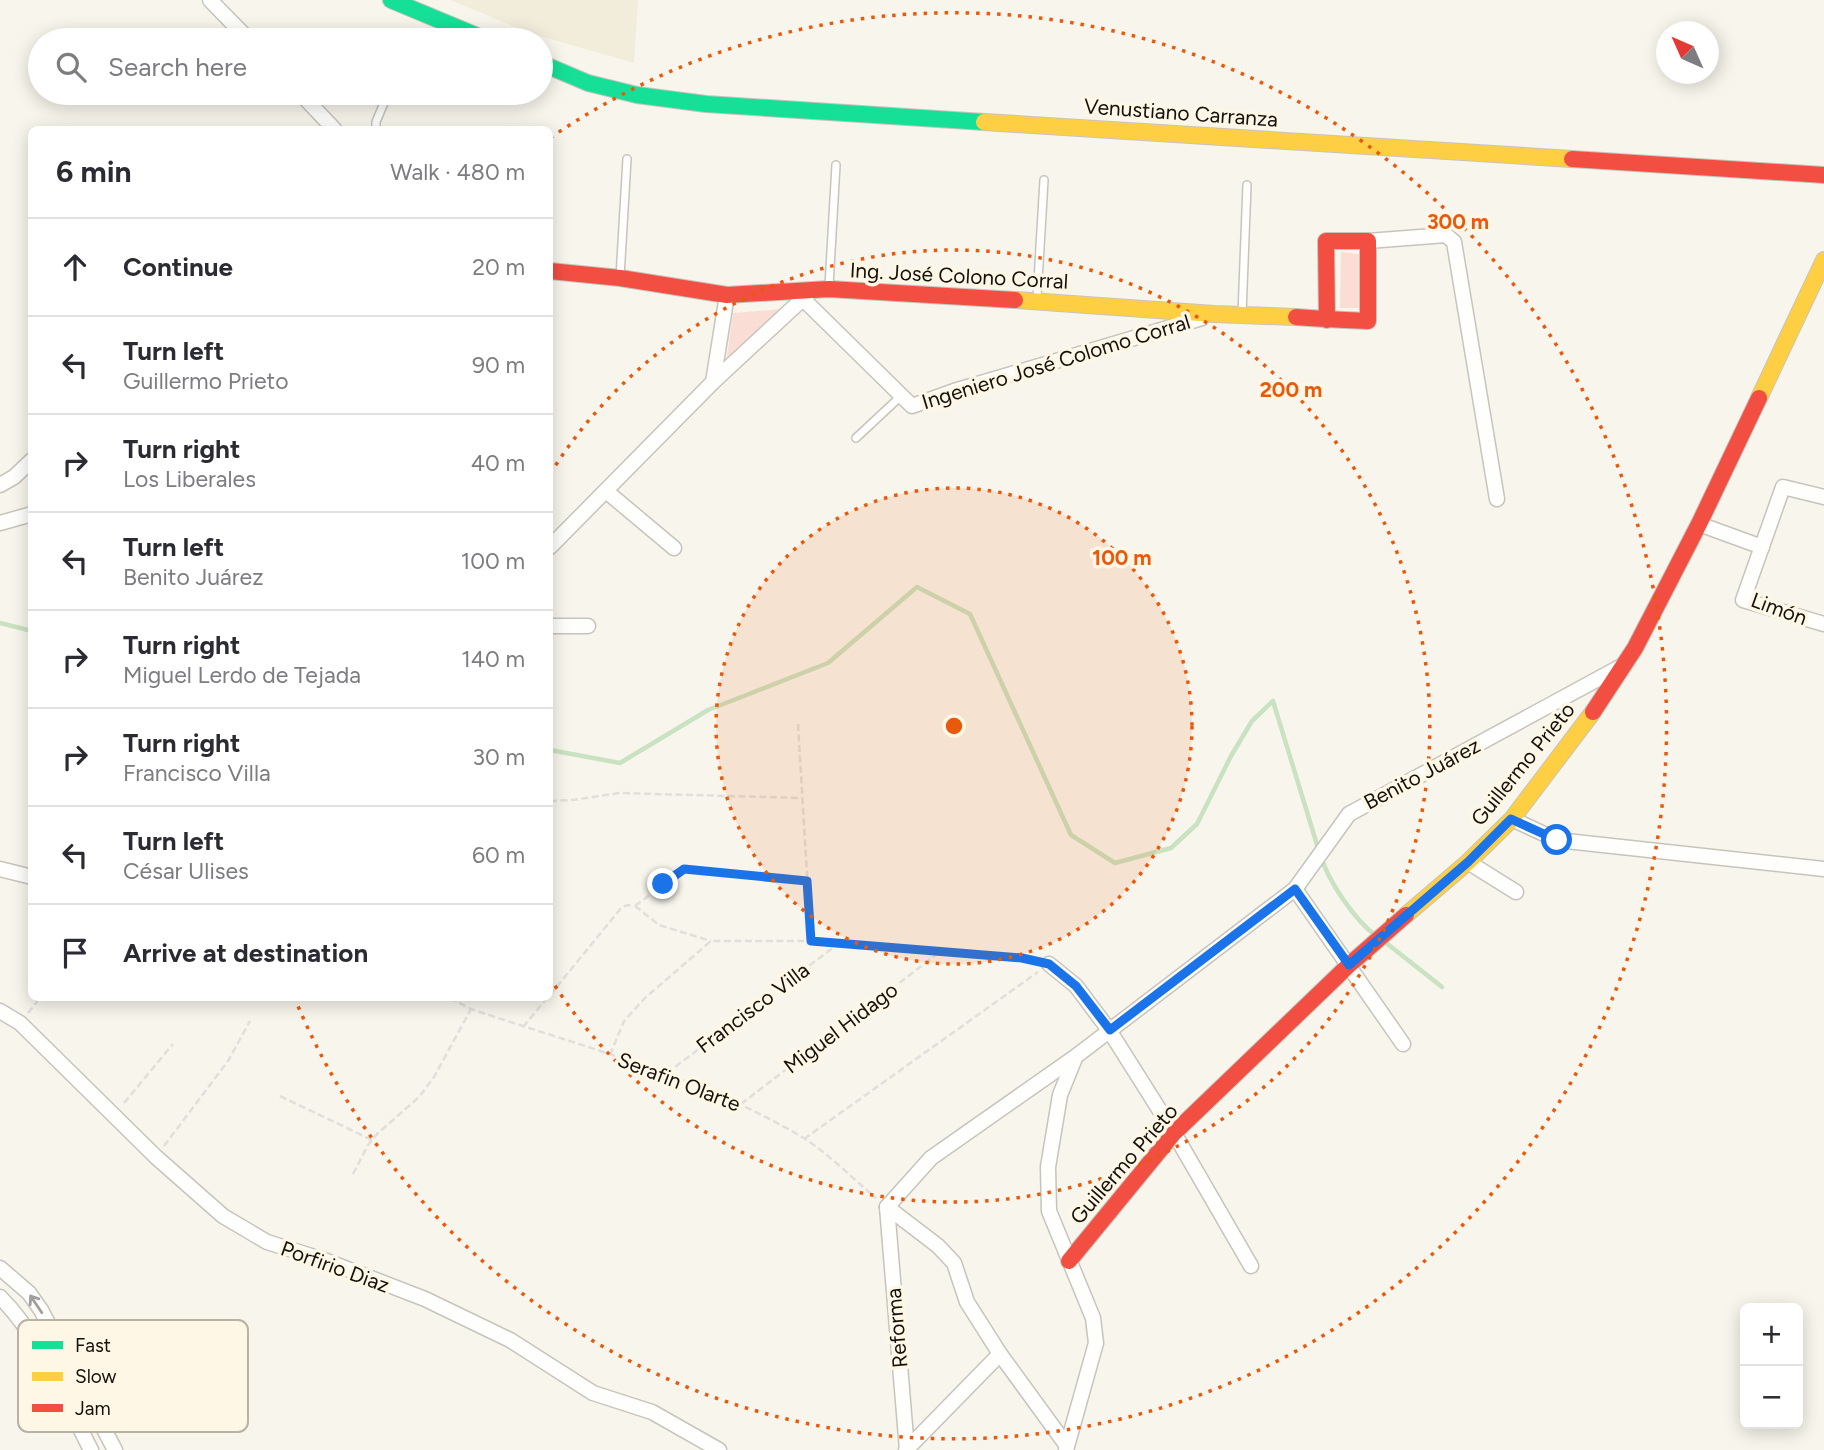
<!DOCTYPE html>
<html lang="en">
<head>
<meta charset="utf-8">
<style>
	:root { --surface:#fff; --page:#f7f7f7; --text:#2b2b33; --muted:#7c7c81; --line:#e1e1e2 }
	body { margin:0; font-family:Figtree,sans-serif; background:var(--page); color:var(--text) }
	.controls { position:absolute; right:21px; bottom:21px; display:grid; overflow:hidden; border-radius:10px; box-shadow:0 4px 18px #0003 }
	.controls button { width:63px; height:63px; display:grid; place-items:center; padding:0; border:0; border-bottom:2px solid var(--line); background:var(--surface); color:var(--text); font:35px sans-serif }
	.compass { position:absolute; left:1656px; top:21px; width:63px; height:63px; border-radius:50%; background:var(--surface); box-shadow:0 4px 18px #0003; rotate:315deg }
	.stop { position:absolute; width:21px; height:21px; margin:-16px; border:5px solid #1a73e8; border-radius:50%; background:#fff }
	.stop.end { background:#1a73e8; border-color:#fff; box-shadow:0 2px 7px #0008 }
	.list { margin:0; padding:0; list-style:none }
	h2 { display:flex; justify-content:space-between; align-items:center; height:91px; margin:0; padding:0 28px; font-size:30px }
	h2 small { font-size:23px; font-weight:400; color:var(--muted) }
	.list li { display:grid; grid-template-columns:46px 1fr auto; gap:21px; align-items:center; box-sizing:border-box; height:98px; padding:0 28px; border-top:2px solid var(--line) }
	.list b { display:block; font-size:26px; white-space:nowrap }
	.list p { margin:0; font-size:23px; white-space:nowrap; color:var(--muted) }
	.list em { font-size:23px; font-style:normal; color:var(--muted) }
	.icon { flex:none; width:38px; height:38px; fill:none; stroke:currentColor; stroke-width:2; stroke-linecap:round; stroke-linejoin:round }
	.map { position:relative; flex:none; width:1824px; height:1450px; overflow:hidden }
	.search { position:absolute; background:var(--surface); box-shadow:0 4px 18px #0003; left:28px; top:28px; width:525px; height:77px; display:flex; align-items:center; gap:18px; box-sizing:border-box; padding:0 24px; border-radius:38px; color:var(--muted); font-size:26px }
	.panel { position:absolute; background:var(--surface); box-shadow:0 4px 18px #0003; left:28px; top:126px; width:525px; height:875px; border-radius:10px }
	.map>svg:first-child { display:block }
	.built { fill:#f2ecdb }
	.green { fill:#faded5 }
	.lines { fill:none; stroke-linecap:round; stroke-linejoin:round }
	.stream { stroke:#c9e2c1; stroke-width:4.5 }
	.lane-casing { stroke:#c7c4bd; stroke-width:10 }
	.street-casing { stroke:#c7c4bd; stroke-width:17 }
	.fast-casing { stroke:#c7c4bd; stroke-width:18 }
	.slow-casing { stroke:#c7c4bd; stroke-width:18 }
	.jam-casing { stroke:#c7c4bd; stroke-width:18 }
	.path { stroke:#e0dfdc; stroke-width:2.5; stroke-dasharray:7 3.5; stroke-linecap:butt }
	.lane { stroke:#fefefc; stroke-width:7 }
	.street { stroke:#fefefc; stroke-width:14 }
	.fast { stroke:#16e098; stroke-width:16 }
	.slow { stroke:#ffcf43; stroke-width:16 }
	.jam { stroke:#f24e42; stroke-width:16 }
	.oneway { stroke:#a09f9c }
	.route { stroke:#1a73e8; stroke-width:9 }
	.ring { fill:none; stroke:#e8590c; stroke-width:3.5; stroke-dasharray:3.5 7 }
	.labels { text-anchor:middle; stroke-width:7; stroke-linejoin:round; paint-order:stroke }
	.street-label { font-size:21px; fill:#14110c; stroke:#fef7e6 }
	.key { fill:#fef7e6; stroke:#b8b2a5; stroke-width:2 }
	.key-label { font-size:19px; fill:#14110c }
	.centre { fill:#e8590c; stroke:#fef7e6; stroke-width:3.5 }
	.ring-label { font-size:21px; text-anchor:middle; font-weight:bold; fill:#e8590c; stroke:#fef7e6; stroke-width:7; stroke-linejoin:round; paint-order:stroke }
</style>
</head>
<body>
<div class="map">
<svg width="1824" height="1450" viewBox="0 0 1824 1450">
	<rect width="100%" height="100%" fill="#f8f5ec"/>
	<!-- built -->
	<polygon class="built" points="450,0 638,0 634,63 530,33"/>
	<!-- green -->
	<g class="green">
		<polygon points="1341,252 1359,254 1359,308 1340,308"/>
		<polygon points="782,309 726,363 733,313"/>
	</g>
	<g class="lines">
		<!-- stream -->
		<g class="stream">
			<polyline points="0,623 32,631"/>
			<polyline points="550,750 620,763 708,710 828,663 917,587 970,614 1071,835 1115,863 1171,848 1197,824 1231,756 1252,721 1273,701 1318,848"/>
			<path d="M1321,857c8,25 33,62 54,78"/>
			<polyline points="1385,942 1442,987"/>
		</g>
		<!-- lane casing -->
		<g class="lane-casing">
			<g id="lane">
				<polyline points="376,130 376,122 388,93"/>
				<polyline points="620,277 627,159"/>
				<polyline points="829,286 836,165"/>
				<polyline points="1037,298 1044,180"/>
				<polyline points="1242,314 1247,185"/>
				<polyline points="856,438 901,396"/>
			</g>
		</g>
		<!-- street casing -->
		<g class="street-casing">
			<g id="street">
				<polyline points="210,0 249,40"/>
				<polyline points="300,93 335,130"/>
				<polyline points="1368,241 1446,235 1454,242 1497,499"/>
				<polyline points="803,299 912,406 954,391 1202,318"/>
				<polyline points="713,382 727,295"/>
				<polyline points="0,485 14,477 32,460"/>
				<polyline points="606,491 674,548"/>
				<polyline points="1824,497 1783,487 1743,600 1824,624"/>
				<polyline points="0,523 32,514"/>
				<polyline points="1699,524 1762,547"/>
				<polyline points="550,547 713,382 808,294"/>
				<polyline points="550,626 588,626"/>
				<polyline points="1512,819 1557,840 1824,869"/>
				<polyline points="1468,862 1516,892"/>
				<polyline points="0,869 32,877"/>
				<polyline points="1295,889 1403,1044"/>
				<polyline points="1049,964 1076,986 1109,1030 1174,1133 1251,1266"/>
				<polyline points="0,1011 20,1023 156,1157 223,1216 267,1242 324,1260 425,1299 510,1340 593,1393 652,1412 719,1450"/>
				<polyline points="887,1207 931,1158 1075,1057 1295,889 1349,814 1620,667"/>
				<polyline points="887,1207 938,1246 954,1263 967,1302 1000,1354 1067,1446"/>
				<polyline points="887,1207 907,1450"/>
				<polyline points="0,1268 29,1293 41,1310 115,1450"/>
				<path d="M0,1297c42,42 64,101 91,153"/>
				<polyline points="906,1450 1000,1354"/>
				<polyline points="1066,1450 1096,1343 1093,1318 1049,1211 1048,1167 1060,1095 1075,1058"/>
			</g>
		</g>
		<!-- fast casing -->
		<g class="fast-casing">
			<g id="fast">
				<polyline points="391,0 487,40"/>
				<polyline points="541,63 588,83 637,95 706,104 984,122"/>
			</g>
		</g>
		<!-- slow casing -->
		<g class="slow-casing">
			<g id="slow">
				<polyline points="984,122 1572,159"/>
				<polyline points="1015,300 1214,314 1296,317"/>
				<polyline points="1759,398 1824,260"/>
				<polyline points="1406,915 1468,862 1512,819 1593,712"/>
			</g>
		</g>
		<!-- jam casing -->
		<g class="jam-casing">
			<g id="jam">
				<polyline points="1572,159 1824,175"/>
				<polyline points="550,271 620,278 727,295 829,289 1015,300"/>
				<path d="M1296,317c24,2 48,3 72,4v-80h-42l1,79"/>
				<polyline points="1593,712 1635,648 1699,524 1759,398"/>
				<polyline points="1069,1261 1174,1133 1349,965 1406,915"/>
			</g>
		</g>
		<!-- path -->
		<g class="path">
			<polyline points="470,130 471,129"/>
			<polyline points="798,724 811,941"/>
			<polyline points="550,801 573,800 619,793 802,798"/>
			<polyline points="635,906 684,869 807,881"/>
			<polyline points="635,906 659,925 711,941"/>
			<polyline points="550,995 622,907 628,905 634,906"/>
			<path d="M450,998l21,11c112,38 228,67 331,128 26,16 50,41 74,61"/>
			<polyline points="28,1013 40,998"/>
			<polyline points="523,1027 547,998"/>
			<polyline points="610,1055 624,1021 645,998 711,941 811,941 941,951 1035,961"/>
			<polyline points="667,1073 838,944"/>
			<polyline points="280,1096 372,1140"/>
			<polyline points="124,1103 173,1044"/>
			<polyline points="741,1104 941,951"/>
			<polyline points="804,1139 1038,972"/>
			<polyline points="164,1146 228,1061 250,1021"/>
			<polyline points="353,1174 368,1145 377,1134 419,1097 434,1077 471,1009"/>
		</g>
		<!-- lane -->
		<use href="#lane" class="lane"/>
		<!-- street -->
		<use href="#street" class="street"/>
		<!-- fast -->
		<use href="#fast" class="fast"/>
		<!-- slow -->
		<use href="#slow" class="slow"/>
		<!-- jam -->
		<use href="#jam" class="jam"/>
	</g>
	<!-- one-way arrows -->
	<defs><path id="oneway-shaft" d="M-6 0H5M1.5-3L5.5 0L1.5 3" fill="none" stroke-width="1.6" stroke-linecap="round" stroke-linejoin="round" transform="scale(1.75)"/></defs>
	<use class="oneway" href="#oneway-shaft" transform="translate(36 1304) rotate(-124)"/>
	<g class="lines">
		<!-- route -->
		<polyline class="route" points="663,884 684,869 807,881 811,941 1022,958 1049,964 1076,986 1110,1030 1295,889 1349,965 1468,862 1511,819 1557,840"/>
	</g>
	<!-- distance rings -->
	<circle cx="954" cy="726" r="238" fill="#e8590c" fill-opacity=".12"/>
	<g class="ring">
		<circle cx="954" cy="726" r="238"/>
		<path d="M550 474A476 476 0 1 1 550 978"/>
		<path d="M550 138A713 713 0 1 1 295 999"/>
	</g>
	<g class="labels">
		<!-- street labels -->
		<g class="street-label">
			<text transform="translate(1181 113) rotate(4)" y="7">Venustiano Carranza</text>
			<text transform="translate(959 276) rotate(3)" y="7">Ing. José Colono Corral</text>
			<text transform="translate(1056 362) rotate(-17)" y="7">Ingeniero José Colomo Corral</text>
			<text transform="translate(1779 609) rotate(20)" y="7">Limón</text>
			<text transform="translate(1523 764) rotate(-51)" y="7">Guillermo Prieto</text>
			<text transform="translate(1422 774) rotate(-28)" y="7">Benito Juárez</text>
			<text transform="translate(753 1008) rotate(-37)" y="7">Francisco Villa</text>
			<text transform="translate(841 1028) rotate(-37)" y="7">Miguel Hidago</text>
			<text transform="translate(679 1082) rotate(21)" y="7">Serafin Olarte</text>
			<text transform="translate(1124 1164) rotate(-49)" y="7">Guillermo Prieto</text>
			<text transform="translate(335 1267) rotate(20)" y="7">Porfirio Diaz</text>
			<text transform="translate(897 1328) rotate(-95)" y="7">Reforma</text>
		</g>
	</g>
	<!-- legend -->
	<rect x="18" y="1320" width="230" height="112" rx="10" class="key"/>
	<rect x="32" y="1341" width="31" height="8" fill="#16e098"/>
	<rect x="32" y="1372" width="31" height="9" fill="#ffcf43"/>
	<rect x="32" y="1404" width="31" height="8" fill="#f24e42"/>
	<g class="key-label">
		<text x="75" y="1352">Fast</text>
		<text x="75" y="1383">Slow</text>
		<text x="75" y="1415">Jam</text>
	</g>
	<circle cx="954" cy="726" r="10" class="centre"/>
	<g class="ring-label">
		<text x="1458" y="229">300 m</text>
		<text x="1291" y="397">200 m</text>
		<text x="1122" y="565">100 m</text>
	</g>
</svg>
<div class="controls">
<button>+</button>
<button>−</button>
</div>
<svg class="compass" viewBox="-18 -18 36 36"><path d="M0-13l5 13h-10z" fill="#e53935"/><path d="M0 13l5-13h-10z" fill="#7c7c81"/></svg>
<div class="stop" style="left:1557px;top:840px"></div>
<div class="stop end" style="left:663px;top:884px"></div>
<div class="search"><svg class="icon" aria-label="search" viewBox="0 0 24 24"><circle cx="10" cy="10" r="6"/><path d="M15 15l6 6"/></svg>Search here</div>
<section class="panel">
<h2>6 min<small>Walk · 480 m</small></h2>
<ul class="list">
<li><svg class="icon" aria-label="ahead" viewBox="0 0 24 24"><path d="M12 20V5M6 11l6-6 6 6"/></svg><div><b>Continue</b></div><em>20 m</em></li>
<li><svg class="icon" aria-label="left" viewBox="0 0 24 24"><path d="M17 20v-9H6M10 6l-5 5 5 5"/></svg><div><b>Turn left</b><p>Guillermo Prieto</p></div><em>90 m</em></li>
<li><svg class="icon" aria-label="right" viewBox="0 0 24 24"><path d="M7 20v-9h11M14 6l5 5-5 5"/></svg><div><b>Turn right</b><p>Los Liberales</p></div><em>40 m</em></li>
<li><svg class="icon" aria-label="left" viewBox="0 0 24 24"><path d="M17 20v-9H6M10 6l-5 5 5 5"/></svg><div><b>Turn left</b><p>Benito Juárez</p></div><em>100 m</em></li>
<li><svg class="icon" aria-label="right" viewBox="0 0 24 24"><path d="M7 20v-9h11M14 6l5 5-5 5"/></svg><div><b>Turn right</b><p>Miguel Lerdo de Tejada</p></div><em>140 m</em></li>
<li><svg class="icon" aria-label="right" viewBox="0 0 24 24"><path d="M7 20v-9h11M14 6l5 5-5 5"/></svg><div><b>Turn right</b><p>Francisco Villa</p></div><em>30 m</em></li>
<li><svg class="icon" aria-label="left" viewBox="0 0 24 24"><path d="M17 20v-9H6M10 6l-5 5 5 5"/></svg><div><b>Turn left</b><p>César Ulises</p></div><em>60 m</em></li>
<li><svg class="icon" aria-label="arrive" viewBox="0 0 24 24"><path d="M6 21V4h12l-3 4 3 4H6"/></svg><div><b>Arrive at destination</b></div></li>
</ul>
</section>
</div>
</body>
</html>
